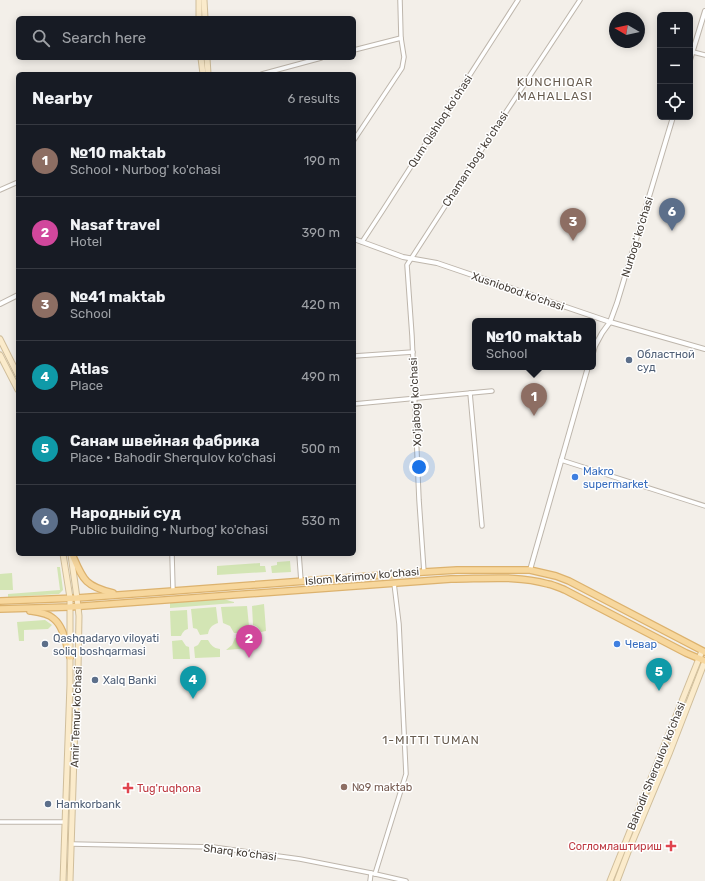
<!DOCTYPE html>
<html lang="en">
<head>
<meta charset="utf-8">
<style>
	:root { --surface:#171b24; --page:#242831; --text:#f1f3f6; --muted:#9ea1a6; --line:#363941; --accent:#ec3527 }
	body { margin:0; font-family:Rubik,sans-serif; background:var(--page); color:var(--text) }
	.controls { position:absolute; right:12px; top:12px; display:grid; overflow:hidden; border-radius:6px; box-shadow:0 2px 10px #0003 }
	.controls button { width:36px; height:36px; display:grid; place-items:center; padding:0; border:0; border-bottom:1px solid var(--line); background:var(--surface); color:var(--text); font:20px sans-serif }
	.compass { position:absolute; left:609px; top:12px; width:36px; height:36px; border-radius:50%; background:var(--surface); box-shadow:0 2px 10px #0003; rotate:279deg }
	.you { position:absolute; left:419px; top:467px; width:14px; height:14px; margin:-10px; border:3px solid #fff; border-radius:50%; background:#1a73e8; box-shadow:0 0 0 6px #1a73e833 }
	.badge { display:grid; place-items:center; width:26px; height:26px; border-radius:50%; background:var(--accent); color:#fff; font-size:13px; font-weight:700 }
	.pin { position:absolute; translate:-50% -33px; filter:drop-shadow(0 1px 2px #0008) }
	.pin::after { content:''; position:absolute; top:21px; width:14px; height:12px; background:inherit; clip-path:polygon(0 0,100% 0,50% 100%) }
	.popup { position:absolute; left:472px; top:318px; width:124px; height:52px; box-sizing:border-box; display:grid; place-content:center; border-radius:6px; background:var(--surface); filter:drop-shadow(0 1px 3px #0005); font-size:13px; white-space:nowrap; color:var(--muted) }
	.popup b { font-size:15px; color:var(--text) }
	.popup::after { content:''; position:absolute; left:50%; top:100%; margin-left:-8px; border:8px solid transparent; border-top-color:var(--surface) }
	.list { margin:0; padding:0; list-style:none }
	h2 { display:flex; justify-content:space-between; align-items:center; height:52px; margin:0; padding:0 16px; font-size:17px }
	h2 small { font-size:13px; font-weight:400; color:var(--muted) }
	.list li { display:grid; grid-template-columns:26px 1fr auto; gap:12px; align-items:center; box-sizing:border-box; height:72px; padding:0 16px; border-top:1px solid var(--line) }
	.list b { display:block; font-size:15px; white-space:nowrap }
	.list p { margin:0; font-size:13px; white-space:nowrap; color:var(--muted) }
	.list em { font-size:13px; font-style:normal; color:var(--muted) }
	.icon { flex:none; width:22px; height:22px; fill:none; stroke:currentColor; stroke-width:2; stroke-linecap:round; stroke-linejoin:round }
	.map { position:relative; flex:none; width:705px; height:881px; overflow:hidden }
	.search { position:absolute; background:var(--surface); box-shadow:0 2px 10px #0003; left:16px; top:16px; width:340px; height:44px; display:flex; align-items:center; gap:10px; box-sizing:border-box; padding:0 14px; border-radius:6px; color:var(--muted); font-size:15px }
	.panel { position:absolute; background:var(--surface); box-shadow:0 2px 10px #0003; left:16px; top:72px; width:340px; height:484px; border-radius:6px }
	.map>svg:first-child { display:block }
	.green { fill:#d3e5b4 }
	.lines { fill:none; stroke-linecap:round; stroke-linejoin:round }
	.minor-casing { stroke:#beb6ac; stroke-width:5.5 }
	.tertiary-casing { stroke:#beb6ac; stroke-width:6 }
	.secondary-casing { stroke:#d0be9b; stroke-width:7 }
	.primary-casing { stroke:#dcb26e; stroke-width:8 }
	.minor { stroke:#fff; stroke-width:3.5 }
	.tertiary { stroke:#fff; stroke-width:4 }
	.secondary { stroke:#fbebcb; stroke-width:5 }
	.primary { stroke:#f7d79d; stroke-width:5.5 }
	.service-dot { fill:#5c6f8a; stroke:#fff; stroke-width:1.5 }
	.shop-dot { fill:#3f7fe0; stroke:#fff; stroke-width:1.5 }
	.education-dot { fill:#8d6e63; stroke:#fff; stroke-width:1.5 }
	.health-dot { fill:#e0444e; stroke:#fff; stroke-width:1.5 }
	.labels { text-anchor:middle; stroke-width:3; stroke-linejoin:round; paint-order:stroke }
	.street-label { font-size:11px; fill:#463f38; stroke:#fff }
	.service-label { font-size:11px; fill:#4e5e75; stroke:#fff; text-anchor:start }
	.shop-label { font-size:11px; fill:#366cbe; stroke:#fff; text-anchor:start }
	.education-label { font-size:11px; fill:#785e54; stroke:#fff; text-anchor:start }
	.health-label { font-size:11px; fill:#be3a42; stroke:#fff; text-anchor:start }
	.neighbourhood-label { font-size:12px; letter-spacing:1px; fill:#685c4f; stroke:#fff }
</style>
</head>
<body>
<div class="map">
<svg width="705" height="881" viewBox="0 0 705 881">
	<rect width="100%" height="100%" fill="#f3efe9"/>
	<!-- green -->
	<g class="green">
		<polygon points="290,561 291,572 272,573 271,566 277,565 277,562"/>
		<polygon points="260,563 260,566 265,566 266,572 217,575 217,566"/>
		<polygon points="57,567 60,567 63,590 59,594 8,597 8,594 60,590"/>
		<polygon points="12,573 13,590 0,590 0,574"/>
		<polygon points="224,599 230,601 234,602 234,603 170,608 170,603"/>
		<path d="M264,604l2,27 -5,1c-2,-4 -4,-6 -8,-7l-1,-19z"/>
		<polygon points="247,606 249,626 243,630 242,633 234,633 230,626 223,623 221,607"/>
		<path d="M216,607l2,16c-6,2 -9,5 -10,11l-8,1 -3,-6 -4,-1 -2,-19z"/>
		<path d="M187,610l1,19c-4,1 -5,3 -7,7h-10l-1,-25z"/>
		<polygon points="45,620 52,625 48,629 24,630 24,641 19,641 17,622"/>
		<polygon points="235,638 243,638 244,641 250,644 250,648 226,650 232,645"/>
		<polygon points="182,640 186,646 189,647 190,659 173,659 172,641"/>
		<path d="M201,640h7c3,5 5,8 12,9v8l-25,1 -1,-11 4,-2z"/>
	</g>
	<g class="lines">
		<!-- minor casing -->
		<g class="minor-casing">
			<g id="minor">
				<polyline points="354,50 401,38"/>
				<polyline points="693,52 705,55"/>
				<polyline points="262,74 321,58"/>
				<polyline points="354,140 402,68 404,57 401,38 400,0"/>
				<polyline points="0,190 18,182"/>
				<polyline points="362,242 383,210 518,0"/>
				<polyline points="354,356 413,352"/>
				<polyline points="470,393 482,526"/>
				<polyline points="354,404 492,391"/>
				<polyline points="561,460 705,506"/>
				<polyline points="172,554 173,591"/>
				<polyline points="299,554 301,581"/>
				<polyline points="424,572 419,500 412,336 407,265 504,115 580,0"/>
				<polyline points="0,822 65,822"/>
				<polyline points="72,844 213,847 300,859 371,873 406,881"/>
				<polyline points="375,874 406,774 399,624 394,583"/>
				<polyline points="370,881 371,873"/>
			</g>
		</g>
		<!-- tertiary casing -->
		<g class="tertiary-casing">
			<g id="tertiary">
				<polyline points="690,60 705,11"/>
				<polyline points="354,239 403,257 437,263 610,322 705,349"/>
				<polyline points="0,304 18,295"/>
				<polyline points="593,353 595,346 602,333 610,322 617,303 673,117"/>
				<polyline points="530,570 588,367"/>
			</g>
		</g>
		<!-- secondary casing -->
		<g class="secondary-casing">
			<g id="secondary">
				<polyline points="199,0 199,18"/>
				<polyline points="204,0 205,18"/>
				<polyline points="201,58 203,74"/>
				<polyline points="207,58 208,74"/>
				<polyline points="0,339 18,375"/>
				<polyline points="0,355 18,390"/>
				<polyline points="63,554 70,598 70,684 63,881"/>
				<polyline points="70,881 75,724 78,671 79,616 77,598 71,555"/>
				<polyline points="610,881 702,651"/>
				<polyline points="617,881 628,852 669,754 705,661"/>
			</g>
		</g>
		<!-- primary casing -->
		<g class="primary-casing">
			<g id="primary">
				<path d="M72,554c11,25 12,32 41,39"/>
				<polyline points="0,601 77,598 173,591 424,572 457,570 530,570 556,576 569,581 705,652"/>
				<path d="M0,609l70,-2 381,-28c32,0 66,-4 97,5 6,1 12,4 17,6l121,63 19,8"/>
				<path d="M30,611c8,1 18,2 24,8 10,8 12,26 16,38"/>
			</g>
		</g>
		<!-- minor -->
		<use href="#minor" class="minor"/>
		<!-- tertiary -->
		<use href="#tertiary" class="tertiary"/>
		<!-- secondary -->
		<use href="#secondary" class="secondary"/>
		<!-- primary -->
		<use href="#primary" class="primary"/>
	</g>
	<!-- markers -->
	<g class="service-dot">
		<circle cx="629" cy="360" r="4"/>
		<circle cx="45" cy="644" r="4"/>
		<circle cx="95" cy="680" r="4"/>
		<circle cx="48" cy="804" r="4"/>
	</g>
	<g class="shop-dot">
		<circle cx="575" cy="477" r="4"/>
		<circle cx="617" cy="644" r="4"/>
	</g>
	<circle class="education-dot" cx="344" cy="787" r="4"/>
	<g class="health-dot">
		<path d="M126 782h4v4h4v4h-4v4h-4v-4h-4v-4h4z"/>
		<path d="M669 840h4v4h4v4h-4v4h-4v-4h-4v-4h4z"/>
	</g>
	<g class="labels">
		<!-- street labels -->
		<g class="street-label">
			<text transform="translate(440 121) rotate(-57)" y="4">Qum Qishloq ko'chasi</text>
			<text transform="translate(475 159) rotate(-57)" y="4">Chaman bog' ko'chasi</text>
			<text transform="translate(637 237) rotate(-73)" y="4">Nurbog' ko'chasi</text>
			<text transform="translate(518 291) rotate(19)" y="4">Xusniobod ko'chasi</text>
			<text transform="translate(415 402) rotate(-93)" y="4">Xo'jabog' ko'chasi</text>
			<text transform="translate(362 576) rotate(-5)" y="4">Islom Karimov ko‘chasi</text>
			<text transform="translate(76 717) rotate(-88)" y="4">Amir Temur ko'chasi</text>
			<text transform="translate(656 766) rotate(-68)" y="4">Bahodir Sherqulov ko‘chasi</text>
			<text transform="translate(240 852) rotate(7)" y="4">Sharq ko‘chasi</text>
		</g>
		<!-- service labels -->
		<g class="service-label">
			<text x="637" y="358">Областной<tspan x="637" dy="13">суд</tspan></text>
			<text x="53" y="642">Qashqadaryo viloyati<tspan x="53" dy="13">soliq boshqarmasi</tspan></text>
			<text x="103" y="684">Xalq Banki</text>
			<text x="56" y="808">Hamkorbank</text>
		</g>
		<!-- shop labels -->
		<g class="shop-label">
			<text x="583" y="475">Makro<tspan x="583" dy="13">supermarket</tspan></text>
			<text x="625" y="648">Чевар</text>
		</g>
		<!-- education labels -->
		<g class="education-label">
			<text x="352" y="791">№9 maktab</text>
		</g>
		<!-- health labels -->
		<g class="health-label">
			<text x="137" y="792">Tug'ruqhona</text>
			<text x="662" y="850" text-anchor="end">Согломлаштириш</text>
		</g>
		<!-- neighbourhood labels -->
		<g class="neighbourhood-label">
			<text x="555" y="86">KUNCHIQAR<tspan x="555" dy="14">MAHALLASI</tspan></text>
			<text x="431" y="744">1-MITTI TUMAN</text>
		</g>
	</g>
</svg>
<div class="controls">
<button>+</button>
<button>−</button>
<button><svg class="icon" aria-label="locate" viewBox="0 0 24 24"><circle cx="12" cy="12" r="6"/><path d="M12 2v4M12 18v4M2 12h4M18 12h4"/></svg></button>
</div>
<svg class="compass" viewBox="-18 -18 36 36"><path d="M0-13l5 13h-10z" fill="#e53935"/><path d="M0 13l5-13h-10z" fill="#9ea1a6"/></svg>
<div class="you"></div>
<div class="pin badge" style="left:534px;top:416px;background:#8d6e63">1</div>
<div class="popup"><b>№10 maktab</b>School</div>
<div class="pin badge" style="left:249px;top:658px;background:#d1479c">2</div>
<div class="pin badge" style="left:573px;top:241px;background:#8d6e63">3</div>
<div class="pin badge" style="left:193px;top:699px;background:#0f9aa8">4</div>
<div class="pin badge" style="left:659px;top:691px;background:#0f9aa8">5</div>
<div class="pin badge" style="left:672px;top:231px;background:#5c6f8a">6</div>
<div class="search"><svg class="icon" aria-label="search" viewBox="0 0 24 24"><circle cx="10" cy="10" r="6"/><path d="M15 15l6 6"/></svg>Search here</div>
<section class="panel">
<h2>Nearby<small>6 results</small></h2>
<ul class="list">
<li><span class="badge" style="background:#8d6e63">1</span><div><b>№10 maktab</b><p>School · Nurbog' ko'chasi</p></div><em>190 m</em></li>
<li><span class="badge" style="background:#d1479c">2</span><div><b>Nasaf travel</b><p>Hotel</p></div><em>390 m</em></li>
<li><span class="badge" style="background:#8d6e63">3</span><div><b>№41 maktab</b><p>School</p></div><em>420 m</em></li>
<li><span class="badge" style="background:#0f9aa8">4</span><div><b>Atlas</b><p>Place</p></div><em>490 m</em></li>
<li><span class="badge" style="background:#0f9aa8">5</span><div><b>Санам швейная фабрика</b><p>Place · Bahodir Sherqulov ko‘chasi</p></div><em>500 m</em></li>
<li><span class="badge" style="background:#5c6f8a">6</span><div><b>Народный суд</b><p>Public building · Nurbog' ko'chasi</p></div><em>530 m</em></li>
</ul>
</section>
</div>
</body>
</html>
